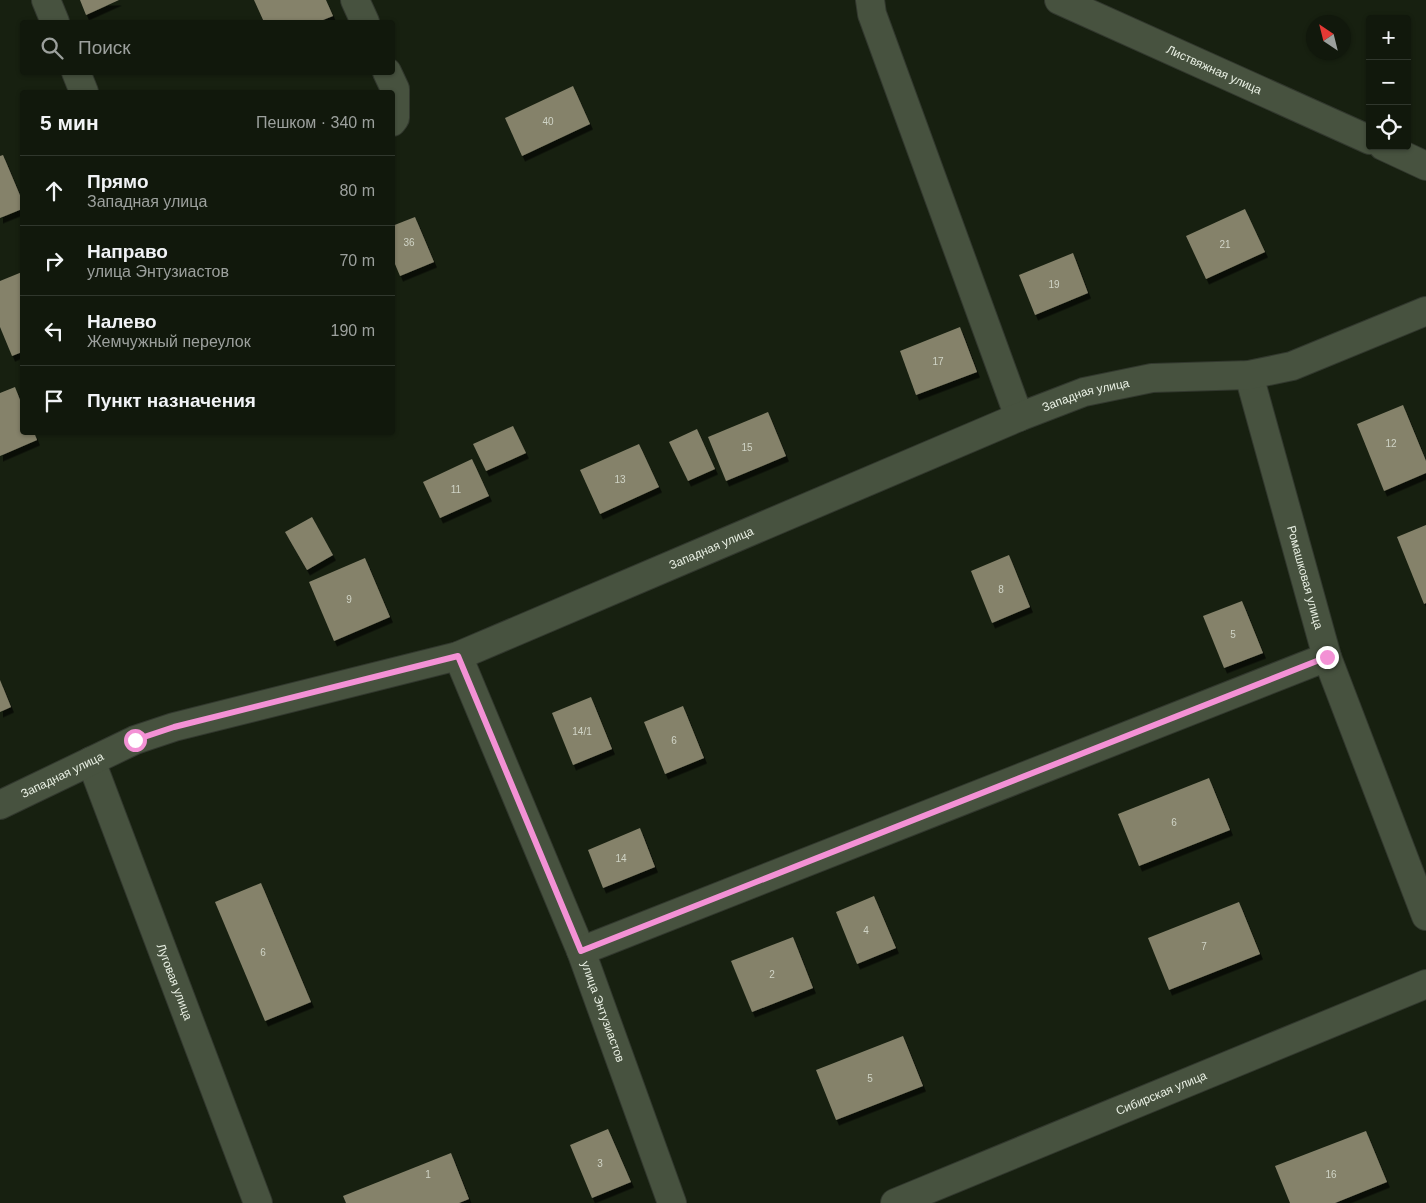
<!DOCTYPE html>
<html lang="ru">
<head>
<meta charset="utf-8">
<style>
	:root { --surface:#11180c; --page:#1a2115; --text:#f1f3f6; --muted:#9ca09d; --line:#30372d }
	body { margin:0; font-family:Arial,sans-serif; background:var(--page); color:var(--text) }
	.controls { position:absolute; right:15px; top:15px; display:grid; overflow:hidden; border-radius:5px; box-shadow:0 1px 4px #0004 }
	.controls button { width:45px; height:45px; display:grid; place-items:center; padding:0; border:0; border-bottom:1px solid var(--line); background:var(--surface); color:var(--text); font:25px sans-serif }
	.compass { position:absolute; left:1306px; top:15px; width:45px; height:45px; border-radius:50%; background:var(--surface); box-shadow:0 1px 4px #0004; rotate:325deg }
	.stop { position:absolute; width:15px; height:15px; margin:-11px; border:4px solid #f391d5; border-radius:50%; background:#fff }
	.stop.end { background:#f391d5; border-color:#fff; box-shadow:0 1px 5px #0008 }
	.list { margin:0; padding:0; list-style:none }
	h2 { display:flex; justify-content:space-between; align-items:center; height:65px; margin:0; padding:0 20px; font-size:21px }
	h2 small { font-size:16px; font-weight:400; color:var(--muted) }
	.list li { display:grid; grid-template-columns:32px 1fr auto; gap:15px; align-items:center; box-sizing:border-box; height:70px; padding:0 20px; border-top:1px solid var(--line) }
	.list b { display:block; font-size:19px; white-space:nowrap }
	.list p { margin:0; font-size:16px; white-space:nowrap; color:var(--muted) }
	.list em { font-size:16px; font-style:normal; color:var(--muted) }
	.icon { flex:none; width:28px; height:28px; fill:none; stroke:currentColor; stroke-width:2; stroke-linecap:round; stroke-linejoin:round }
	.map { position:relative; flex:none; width:1426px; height:1203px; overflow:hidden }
	.search { position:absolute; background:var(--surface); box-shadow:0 1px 4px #0004; left:20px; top:20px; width:375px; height:55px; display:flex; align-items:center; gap:12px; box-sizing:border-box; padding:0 18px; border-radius:5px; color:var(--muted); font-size:19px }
	.panel { position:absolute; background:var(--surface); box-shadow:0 1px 4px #0004; left:20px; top:90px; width:375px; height:345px; border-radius:5px }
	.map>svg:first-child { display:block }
	.building { fill:#85826b; filter:url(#shadow) }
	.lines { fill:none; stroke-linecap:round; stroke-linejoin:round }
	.minor-casing { stroke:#32382e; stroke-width:30 }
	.minor { stroke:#47523f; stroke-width:28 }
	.route { stroke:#f391d5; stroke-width:6 }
	.labels { text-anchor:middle; stroke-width:5; stroke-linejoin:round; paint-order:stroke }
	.number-label { font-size:10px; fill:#d0d4c6 }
	.street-label { font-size:12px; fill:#e9f0e4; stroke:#172010 }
</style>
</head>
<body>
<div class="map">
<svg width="1426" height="1203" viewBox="0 0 1426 1203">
	<defs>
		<filter id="shadow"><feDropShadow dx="3" dy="5.5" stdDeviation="0" flood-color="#0009"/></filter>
	</defs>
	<rect width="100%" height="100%" fill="#172010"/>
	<!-- building -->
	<g class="building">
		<polygon points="80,0 119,0 86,15"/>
		<polygon points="254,0 326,0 333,16 318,22 264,22"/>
		<polygon points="573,86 590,124 522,156 505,118"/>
		<polygon points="3,155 22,200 22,209 0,218 0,156"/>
		<polygon points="1245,209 1265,252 1206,279 1186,236"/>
		<polygon points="415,217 434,262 400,276 392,257 392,226"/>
		<polygon points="1073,253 1088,293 1035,315 1019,275"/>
		<polygon points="22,272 22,352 12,356 0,327 0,281"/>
		<polygon points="960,327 977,372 916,395 900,351"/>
		<polygon points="15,387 22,405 22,432 34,432 37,440 0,456 0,393"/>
		<polygon points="1403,405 1426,461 1426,473 1384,491 1357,424"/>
		<polygon points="768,412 786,456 726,481 708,437"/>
		<polygon points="513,426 526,453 486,471 473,444"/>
		<polygon points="697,429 715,469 688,481 669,442"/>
		<polygon points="639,444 659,487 600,514 580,470"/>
		<polygon points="472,459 489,496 440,518 423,482"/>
		<polygon points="312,517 333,555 307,570 285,532"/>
		<polygon points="1426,525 1426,603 1424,604 1397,537"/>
		<polygon points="1009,555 1030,607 992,623 971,571"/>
		<polygon points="365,558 390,617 334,641 309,582"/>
		<polygon points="1242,601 1263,653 1224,668 1203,616"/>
		<polygon points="0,680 11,707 0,712"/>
		<polygon points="591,697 612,749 573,765 552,713"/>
		<polygon points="683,706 704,758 665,774 644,722"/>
		<polygon points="1209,778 1230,830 1139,866 1118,814"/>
		<polygon points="640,828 655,867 603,888 588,850"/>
		<polygon points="261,883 311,1002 265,1021 215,902"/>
		<polygon points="874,896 896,948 857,964 836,912"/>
		<polygon points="1239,902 1260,954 1169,990 1148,938"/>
		<polygon points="793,937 813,988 752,1012 731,961"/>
		<polygon points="903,1036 923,1086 836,1120 816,1070"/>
		<polygon points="608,1129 631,1182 592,1198 570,1145"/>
		<polygon points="1366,1131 1387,1182 1335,1203 1290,1203 1275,1166"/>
		<polygon points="451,1153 469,1199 459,1203 346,1203 343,1196"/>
	</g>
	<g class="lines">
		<!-- minor casing -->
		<g class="minor-casing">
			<g id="minor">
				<polyline points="46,0 55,22"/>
				<polyline points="355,0 365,22"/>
				<polyline points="870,0 872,14 1019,417"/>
				<path id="s1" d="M1059,0l311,140"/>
				<polyline points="76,72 84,92"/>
				<polyline points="387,72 395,89 395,118 392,122"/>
				<polyline points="1383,146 1426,166"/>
				<path id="s2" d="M1249,375l78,282 99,259"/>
				<path id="s3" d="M458,656l123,295 91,252"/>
				<path id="s4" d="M91,761l167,442"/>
				<path id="s5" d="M0,805l135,-65 39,-13 284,-71 561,-239 65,-25 68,-14 97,-3 43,-9 134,-55"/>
				<polyline points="581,951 1327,657"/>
				<path id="s6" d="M895,1203l531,-219"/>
			</g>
		</g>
		<!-- minor -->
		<use href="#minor" class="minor"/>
	</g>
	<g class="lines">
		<!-- route -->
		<polyline class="route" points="135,740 174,727 458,656 581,951 1327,657"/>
	</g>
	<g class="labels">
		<!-- number labels -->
		<g class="number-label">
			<text x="548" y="125">40</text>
			<text x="409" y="246">36</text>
			<text x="1225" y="248">21</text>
			<text x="1054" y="288">19</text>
			<text x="938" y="365">17</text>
			<text x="1391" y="447">12</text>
			<text x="747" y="451">15</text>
			<text x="620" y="483">13</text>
			<text x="456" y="493">11</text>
			<text x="1001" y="593">8</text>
			<text x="349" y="603">9</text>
			<text x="1233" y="638">5</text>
			<text x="582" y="735">14/1</text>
			<text x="674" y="744">6</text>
			<text x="1174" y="826">6</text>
			<text x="621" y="862">14</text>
			<text x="866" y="934">4</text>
			<text x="1204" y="950">7</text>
			<text x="263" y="956">6</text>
			<text x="772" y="978">2</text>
			<text x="870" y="1082">5</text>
			<text x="600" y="1167">3</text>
			<text x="428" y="1178">1</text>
			<text x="1331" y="1178">16</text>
		</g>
		<!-- street labels -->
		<g class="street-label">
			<text dy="4" stroke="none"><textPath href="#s1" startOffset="170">Листвяжная улица</textPath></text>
			<text dy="4" stroke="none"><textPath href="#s5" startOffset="1164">Западная улица</textPath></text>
			<text dy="4" stroke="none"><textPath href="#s5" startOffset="759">Западная улица</textPath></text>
			<text dy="4" stroke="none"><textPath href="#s2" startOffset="210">Ромашковая улица</textPath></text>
			<text dy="4" stroke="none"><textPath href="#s5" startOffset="69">Западная улица</textPath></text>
			<text dy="4" stroke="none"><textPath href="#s4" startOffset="236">Луговая улица</textPath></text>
			<text dy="4" stroke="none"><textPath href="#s3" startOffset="384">улица Энтузиастов</textPath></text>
			<text dy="4" stroke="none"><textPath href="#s6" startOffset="288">Сибирская улица</textPath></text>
		</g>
	</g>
</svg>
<div class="controls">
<button>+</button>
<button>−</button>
<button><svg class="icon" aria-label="locate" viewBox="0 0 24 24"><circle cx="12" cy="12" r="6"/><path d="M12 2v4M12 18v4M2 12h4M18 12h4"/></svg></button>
</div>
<svg class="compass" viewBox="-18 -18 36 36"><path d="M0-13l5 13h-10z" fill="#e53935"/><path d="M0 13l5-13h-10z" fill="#9ca09d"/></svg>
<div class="stop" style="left:135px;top:740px"></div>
<div class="stop end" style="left:1327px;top:657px"></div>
<div class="search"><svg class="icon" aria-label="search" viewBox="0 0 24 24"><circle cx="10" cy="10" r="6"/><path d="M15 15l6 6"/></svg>Поиск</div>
<section class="panel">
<h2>5 мин<small>Пешком · 340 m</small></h2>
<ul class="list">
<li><svg class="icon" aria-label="ahead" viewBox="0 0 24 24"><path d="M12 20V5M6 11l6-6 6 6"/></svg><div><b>Прямо</b><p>Западная улица</p></div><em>80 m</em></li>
<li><svg class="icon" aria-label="right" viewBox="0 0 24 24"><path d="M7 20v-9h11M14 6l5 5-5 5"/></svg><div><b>Направо</b><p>улица Энтузиастов</p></div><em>70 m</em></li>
<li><svg class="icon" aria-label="left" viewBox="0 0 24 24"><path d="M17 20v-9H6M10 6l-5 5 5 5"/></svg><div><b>Налево</b><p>Жемчужный переулок</p></div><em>190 m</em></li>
<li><svg class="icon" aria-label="arrive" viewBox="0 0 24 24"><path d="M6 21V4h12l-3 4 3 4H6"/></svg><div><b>Пункт назначения</b></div></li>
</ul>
</section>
</div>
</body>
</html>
